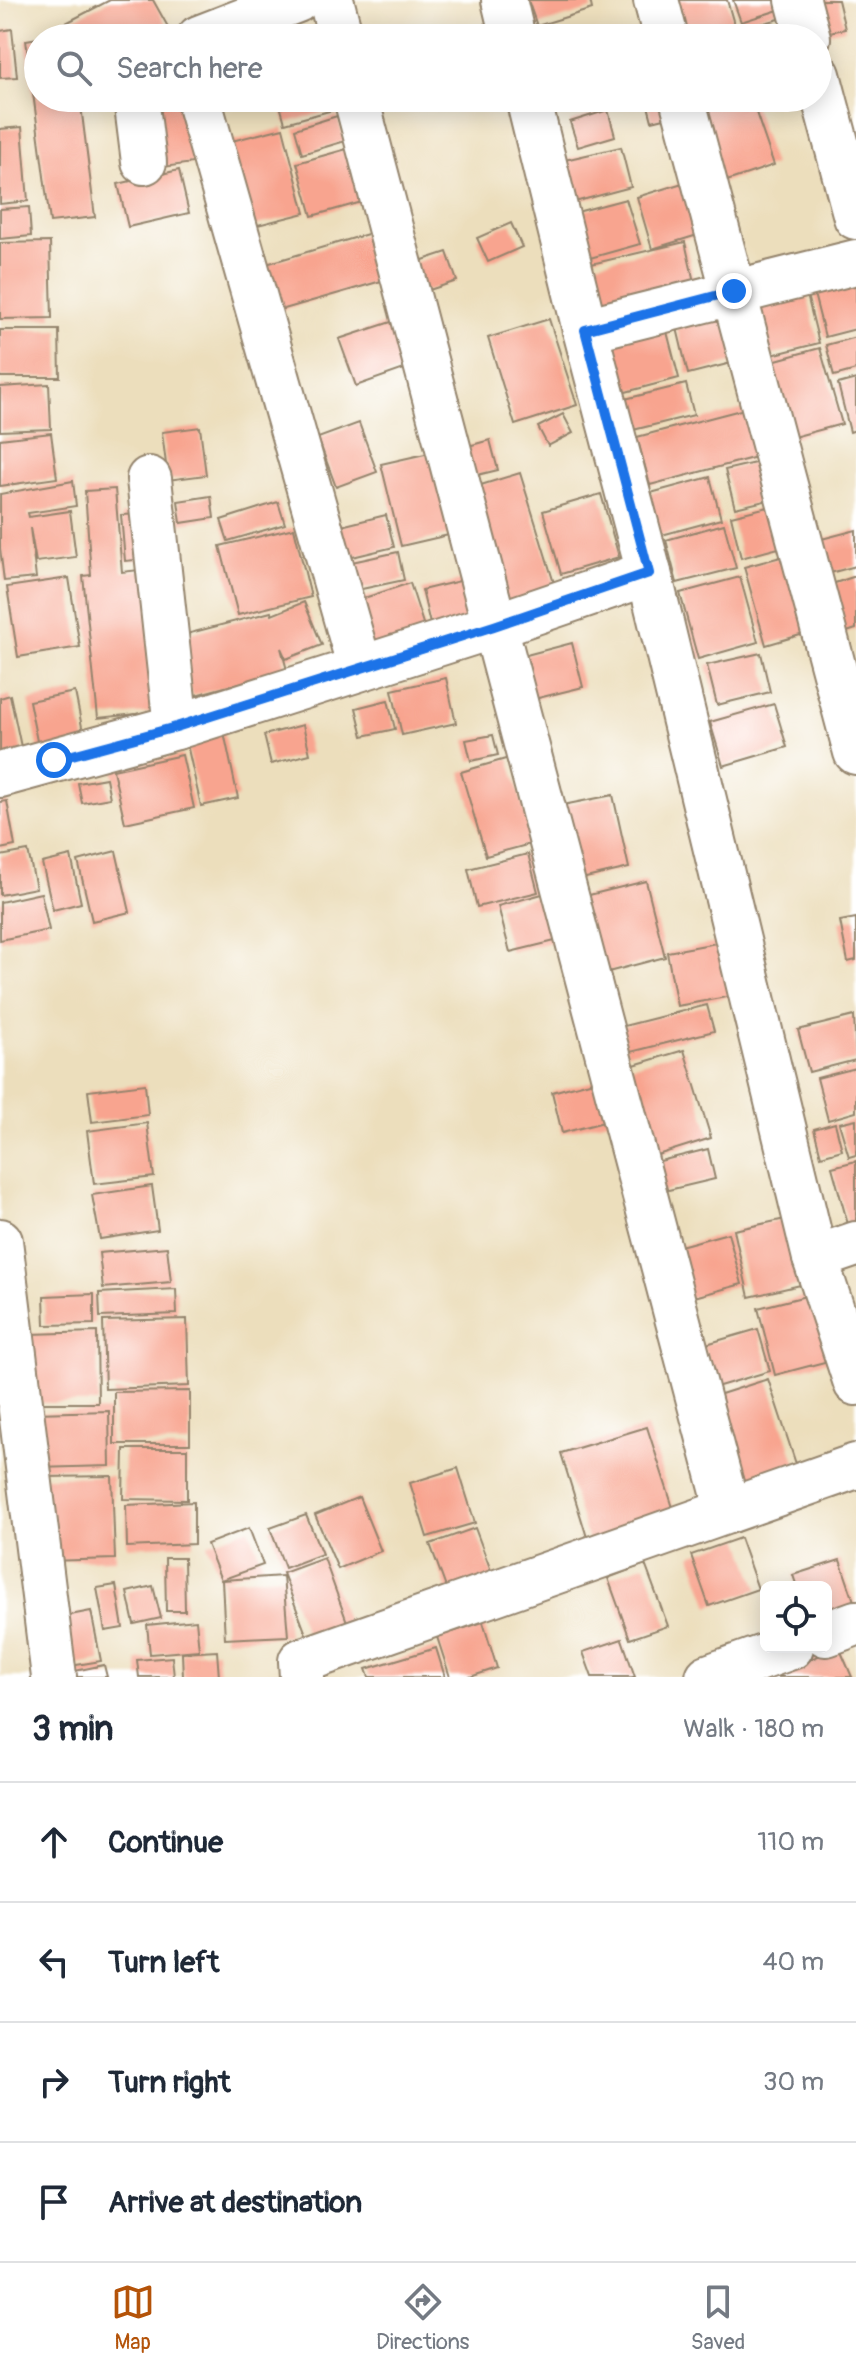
<!DOCTYPE html>
<html lang="en">
<head>
<meta charset="utf-8">
<style>
	:root { --surface:#fff; --page:#f6f6f7; --text:#1f2937; --muted:#747a83; --line:#e0e1e3; --accent:#b45309 }
	body { margin:0; font-family:Pangolin,sans-serif; background:var(--page); color:var(--text) }
	.controls { position:absolute; right:24px; bottom:24px; display:grid; overflow:hidden; border-radius:12px; box-shadow:0 4px 20px #0003 }
	.controls button { width:72px; height:72px; display:grid; place-items:center; padding:0; border:0; border-bottom:2px solid var(--line); background:var(--surface); color:var(--text); font:40px sans-serif }
	.stop { position:absolute; width:24px; height:24px; margin:-18px; border:6px solid #1a73e8; border-radius:50%; background:#fff }
	.stop.end { background:#1a73e8; border-color:#fff; box-shadow:0 2px 8px #0008 }
	.list { margin:0; padding:0; list-style:none }
	h2 { display:flex; justify-content:space-between; align-items:center; height:104px; margin:0; padding:0 32px; font-size:34px }
	h2 small { font-size:26px; font-weight:400; color:var(--muted) }
	.list li { display:grid; grid-template-columns:52px 1fr auto; gap:24px; align-items:center; box-sizing:border-box; height:120px; padding:0 32px; border-top:2px solid var(--line) }
	.list b { display:block; font-size:30px; white-space:nowrap }
	.list em { font-size:26px; font-style:normal; color:var(--muted) }
	.icon { flex:none; width:44px; height:44px; fill:none; stroke:currentColor; stroke-width:2; stroke-linecap:round; stroke-linejoin:round }
	.map { position:relative; flex:none; width:856px; height:1677px; overflow:hidden }
	.search { position:absolute; background:var(--surface); box-shadow:0 4px 20px #0003; left:24px; right:24px; top:24px; height:88px; display:flex; align-items:center; gap:20px; box-sizing:border-box; padding:0 28px; border-radius:44px; color:var(--muted); font-size:30px }
	.sheet { height:584px; background:var(--surface) }
	nav { display:flex; justify-content:space-around; align-items:center; box-sizing:border-box; height:112px; border-top:2px solid var(--line); background:var(--surface); font-size:22px; color:var(--muted) }
	nav a { display:grid; justify-items:center; gap:4px }
	nav .on { color:var(--accent) }
	.map>svg:first-child { display:block }
	.building { fill:#f8a48f }
	.lines { fill:none; stroke-linecap:round; stroke-linejoin:round }
	.minor-casing { stroke:#94846d; stroke-width:48 }
	.minor { stroke:#fff; stroke-width:44 }
	.route { stroke:#1a73e8; stroke-width:10 }
</style>
</head>
<body>
<div class="map">
<svg width="856" height="1677" viewBox="0 0 856 1677">
	<rect width="100%" height="100%" fill="#fff"/>
	<filter id="ink" filterUnits="userSpaceOnUse"><feTurbulence type="fractalNoise" baseFrequency=".0125" numOctaves="2"/><feDisplacementMap in="SourceGraphic" scale="16" xChannelSelector="R" yChannelSelector="G"/><feConvolveMatrix kernelMatrix="1 2 1 2 8 2 1 2 1" color-interpolation-filters="sRGB"/></filter>
	<filter id="wash" filterUnits="userSpaceOnUse"><feTurbulence type="fractalNoise" baseFrequency=".006" numOctaves="4" result="noise"/><feDisplacementMap in="SourceGraphic" scale="32" xChannelSelector="R" yChannelSelector="G"/><feGaussianBlur stdDeviation="1.8" result="paint"/><feColorMatrix in="noise" values="0 0 0 0 0 0 0 0 0 0 0 0 0 0 0 0 0 1.4 0 .05"/><feComposite in="paint" operator="in"/></filter>
	<g filter="url(#wash)">
		<rect width="100%" height="100%" fill="#ecdebc"/>
		<g id="blocks">
			<!-- building -->
			<g class="building">
				<polygon points="110,0 153,0 172,34 165,38 74,38 66,23"/>
				<polygon points="528,0 590,0 592,9 537,26"/>
				<polygon points="667,0 727,0 738,38 678,38"/>
				<polygon points="733,0 786,0 788,7 741,22"/>
				<polygon points="817,0 838,0 845,29 824,33"/>
				<polygon points="794,15 800,38 748,38 746,28"/>
				<polygon points="12,29 17,77 0,78 0,31"/>
				<polygon points="38,38 38,98 80,98 95,217 50,222 26,40"/>
				<polygon points="145,98 183,98 193,163 156,168"/>
				<polygon points="278,98 342,98 344,107 285,123"/>
				<polygon points="646,98 678,98 681,114 652,121"/>
				<polygon points="691,98 751,98 774,165 721,183"/>
				<polygon points="608,110 615,136 578,147 570,122"/>
				<polygon points="337,116 345,141 302,154 295,129"/>
				<polygon points="22,127 28,201 0,204 0,129"/>
				<polygon points="283,128 305,213 242,229 220,144"/>
				<polygon points="354,147 369,200 312,216 297,163"/>
				<polygon points="621,147 631,187 567,204 556,162"/>
				<polygon points="179,170 189,213 128,227 118,184"/>
				<polygon points="689,181 704,233 652,249 637,197"/>
				<polygon points="626,199 640,244 590,258 577,212"/>
				<polygon points="29,207 31,236 0,239 0,209"/>
				<polygon points="511,223 522,247 488,262 477,238"/>
				<polygon points="381,230 395,277 267,314 253,268"/>
				<polygon points="50,242 52,318 0,319 0,243"/>
				<polygon points="685,242 696,291 599,313 587,265"/>
				<polygon points="447,252 457,281 420,293 411,264"/>
				<polygon points="856,276 856,329 825,337 812,286"/>
				<polygon points="806,291 819,343 764,357 751,305"/>
				<polygon points="731,314 743,360 688,374 677,328"/>
				<polygon points="549,319 577,405 515,425 488,338"/>
				<polygon points="394,321 410,367 356,386 339,339"/>
				<polygon points="665,324 679,378 618,394 604,340"/>
				<polygon points="0,330 59,330 60,377 0,377"/>
				<polygon points="856,337 856,370 834,376 826,345"/>
				<polygon points="820,348 842,424 786,439 765,363"/>
				<polygon points="856,379 856,430 850,432 838,384"/>
				<polygon points="49,384 51,429 0,431 0,387"/>
				<polygon points="686,384 694,415 633,430 625,399"/>
				<polygon points="752,407 764,455 650,485 637,437"/>
				<polygon points="563,414 573,433 548,446 538,427"/>
				<polygon points="359,423 377,472 336,487 318,438"/>
				<polygon points="200,427 206,475 168,480 162,432"/>
				<polygon points="51,433 57,478 0,486 0,439"/>
				<polygon points="490,440 498,470 469,477 461,448"/>
				<polygon points="434,452 453,534 401,546 381,464"/>
				<polygon points="772,459 781,497 735,508 725,470"/>
				<polygon points="520,473 558,596 505,612 468,489"/>
				<polygon points="710,477 721,519 658,536 647,494"/>
				<polygon points="73,481 76,506 28,513 29,517 70,511 76,557 36,562 30,528 36,578 4,581 0,548 0,494"/>
				<polygon points="115,489 122,572 148,569 165,711 98,718 83,576 91,575 85,491"/>
				<polygon points="601,494 619,557 561,574 543,511"/>
				<polygon points="211,496 214,518 181,523 178,501"/>
				<polygon points="278,502 285,524 228,541 221,520"/>
				<polygon points="780,504 790,545 741,558 731,516"/>
				<polygon points="143,514 146,559 125,561 121,515"/>
				<polygon points="386,515 394,547 340,560 333,528"/>
				<polygon points="724,524 736,568 677,583 666,540"/>
				<polygon points="294,528 311,597 238,615 220,546"/>
				<polygon points="856,530 856,566 823,575 814,541"/>
				<polygon points="398,552 404,580 343,593 338,565"/>
				<polygon points="792,554 814,631 766,645 744,567"/>
				<polygon points="856,576 856,629 838,635 823,587"/>
				<polygon points="740,577 758,642 698,659 680,593"/>
				<polygon points="69,578 80,647 18,657 7,587"/>
				<polygon points="468,579 480,630 434,641 422,590"/>
				<polygon points="410,583 427,636 371,653 355,601"/>
				<polygon points="304,602 322,645 286,659 281,648 287,670 192,696 175,637 271,612 272,615"/>
				<polygon points="572,643 583,687 526,701 515,658"/>
				<polygon points="761,653 770,692 717,705 707,665"/>
				<polygon points="446,678 456,723 402,735 392,690"/>
				<polygon points="75,692 85,742 39,751 29,701"/>
				<polygon points="10,695 24,761 0,766 0,698"/>
				<polygon points="388,700 395,729 363,736 356,708"/>
				<polygon points="774,704 787,747 723,766 710,722"/>
				<polygon points="303,725 310,754 271,764 264,735"/>
				<polygon points="224,732 238,798 201,806 186,740"/>
				<polygon points="493,735 498,755 471,761 466,740"/>
				<polygon points="182,755 194,808 125,823 113,770"/>
				<polygon points="509,758 534,843 486,856 461,772"/>
				<polygon points="106,778 110,798 82,803 78,783"/>
				<polygon points="613,795 629,868 564,883 548,808"/>
				<polygon points="7,801 15,846 0,849 0,802"/>
				<polygon points="28,851 36,888 0,895 0,856"/>
				<polygon points="116,851 130,912 92,921 78,861"/>
				<polygon points="528,854 538,892 477,907 468,869"/>
				<polygon points="71,856 81,903 53,910 42,863"/>
				<polygon points="646,881 665,957 593,976 573,899"/>
				<polygon points="41,893 49,930 0,940 0,902"/>
				<polygon points="546,893 559,940 510,952 498,906"/>
				<polygon points="856,918 856,960 848,962 840,921"/>
				<polygon points="722,942 732,996 677,1006 667,952"/>
				<polygon points="707,1005 714,1031 627,1053 620,1027"/>
				<polygon points="854,1016 856,1060 809,1072 798,1030"/>
				<polygon points="684,1050 711,1138 651,1157 624,1068"/>
				<polygon points="856,1068 856,1112 828,1120 817,1078"/>
				<polygon points="601,1079 611,1120 562,1133 552,1092"/>
				<polygon points="145,1084 148,1115 92,1122 88,1091"/>
				<polygon points="856,1119 856,1155 849,1157 839,1123"/>
				<polygon points="147,1123 154,1177 94,1184 87,1131"/>
				<polygon points="835,1123 842,1150 821,1156 814,1129"/>
				<polygon points="708,1149 715,1179 660,1192 652,1163"/>
				<polygon points="856,1161 856,1226 849,1228 832,1167"/>
				<polygon points="152,1186 158,1230 100,1239 92,1195"/>
				<polygon points="790,1218 805,1284 749,1297 734,1230"/>
				<polygon points="728,1233 742,1284 687,1299 673,1248"/>
				<polygon points="167,1247 171,1282 103,1288 99,1253"/>
				<polygon points="176,1289 177,1314 100,1317 99,1293"/>
				<polygon points="94,1294 94,1324 45,1325 44,1296"/>
				<polygon points="814,1294 832,1360 775,1375 758,1308"/>
				<polygon points="187,1319 189,1386 105,1389 103,1321"/>
				<polygon points="758,1329 770,1371 716,1387 703,1345"/>
				<polygon points="97,1332 98,1403 31,1403 30,1334"/>
				<polygon points="768,1379 797,1467 745,1484 715,1396"/>
				<polygon points="190,1391 190,1444 114,1444 114,1392"/>
				<polygon points="109,1411 110,1466 36,1468 35,1413"/>
				<polygon points="647,1427 677,1520 590,1547 561,1453"/>
				<polygon points="124,1449 187,1449 187,1500 123,1499"/>
				<polygon points="458,1468 475,1523 427,1537 410,1483"/>
				<polygon points="112,1476 115,1559 46,1561 44,1477"/>
				<polygon points="359,1497 381,1551 338,1569 315,1515"/>
				<polygon points="194,1502 194,1544 127,1547 126,1505"/>
				<polygon points="306,1515 322,1554 285,1568 270,1528"/>
				<polygon points="249,1528 263,1565 221,1580 207,1544"/>
				<polygon points="475,1528 493,1576 448,1593 430,1544"/>
				<polygon points="740,1538 758,1589 709,1606 691,1555"/>
				<polygon points="165,1558 184,1558 185,1611 166,1611"/>
				<polygon points="324,1558 352,1636 312,1650 283,1573"/>
				<polygon points="840,1560 856,1607 826,1621 826,1587 797,1587 793,1575"/>
				<polygon points="645,1564 668,1626 630,1639 608,1578"/>
				<polygon points="283,1576 288,1636 225,1639 222,1580"/>
				<polygon points="116,1585 123,1628 105,1631 97,1588"/>
				<polygon points="153,1586 161,1618 134,1624 127,1592"/>
				<polygon points="91,1611 101,1661 64,1667 55,1618"/>
				<polygon points="196,1620 199,1650 150,1654 147,1625"/>
				<polygon points="483,1622 497,1668 470,1677 450,1677 437,1637"/>
				<polygon points="622,1639 635,1677 592,1677 583,1652"/>
				<polygon points="839,1647 852,1677 769,1677"/>
				<polygon points="436,1648 445,1677 369,1677 366,1669"/>
				<polygon points="217,1651 219,1677 183,1677 182,1653"/>
				<polygon points="172,1657 174,1677 139,1677 137,1660"/>
				<polygon points="104,1665 107,1677 65,1677 65,1673"/>
			</g>
		</g>
	</g>
	<g filter="url(#ink)">
		<use href="#blocks" fill-opacity="0" stroke="#94846d" stroke-width="2"/>
		<g class="lines">
			<!-- minor casing -->
			<g class="minor-casing">
				<g id="minor">
					<polyline points="331,0 341,38"/>
					<polyline points="504,0 513,38"/>
					<polyline points="656,0 666,38"/>
					<polyline points="798,0 808,38"/>
					<polyline points="199,38 297,0"/>
					<polyline points="818,75 856,217"/>
					<polyline points="136,98 144,162"/>
					<polyline points="198,98 360,668"/>
					<polyline points="356,98 728,1511"/>
					<polyline points="528,98 585,330 649,573 815,1258 856,1383"/>
					<polyline points="682,98 856,752"/>
					<polyline points="585,330 856,262"/>
					<polyline points="149,479 176,727"/>
					<polyline points="0,775 176,727 494,626 649,573"/>
					<polyline points="0,1241 54,1677"/>
					<polyline points="815,1258 856,1244"/>
					<polyline points="826,1634 856,1623"/>
					<polyline points="302,1677 301,1661 856,1466"/>
					<polyline points="708,1677 791,1647"/>
				</g>
			</g>
			<!-- minor -->
			<use href="#minor" class="minor"/>
		</g>
	</g>
	<g class="lines" filter="url(#ink)">
		<!-- route -->
		<polyline class="route" points="54,760 176,727 494,626 649,573 585,330 734,291"/>
	</g>
</svg>
<div class="controls">
<button><svg class="icon" aria-label="locate" viewBox="0 0 24 24"><circle cx="12" cy="12" r="6"/><path d="M12 2v4M12 18v4M2 12h4M18 12h4"/></svg></button>
</div>
<div class="stop" style="left:54px;top:760px"></div>
<div class="stop end" style="left:734px;top:291px"></div>
<div class="search"><svg class="icon" aria-label="search" viewBox="0 0 24 24"><circle cx="10" cy="10" r="6"/><path d="M15 15l6 6"/></svg>Search here</div>
</div>
<section class="sheet">
<h2>3 min<small>Walk · 180 m</small></h2>
<ul class="list">
<li><svg class="icon" aria-label="ahead" viewBox="0 0 24 24"><path d="M12 20V5M6 11l6-6 6 6"/></svg><div><b>Continue</b></div><em>110 m</em></li>
<li><svg class="icon" aria-label="left" viewBox="0 0 24 24"><path d="M17 20v-9H6M10 6l-5 5 5 5"/></svg><div><b>Turn left</b></div><em>40 m</em></li>
<li><svg class="icon" aria-label="right" viewBox="0 0 24 24"><path d="M7 20v-9h11M14 6l5 5-5 5"/></svg><div><b>Turn right</b></div><em>30 m</em></li>
<li><svg class="icon" aria-label="arrive" viewBox="0 0 24 24"><path d="M6 21V4h12l-3 4 3 4H6"/></svg><div><b>Arrive at destination</b></div></li>
</ul>
</section>
<nav>
<a class="on"><svg class="icon" aria-label="map" viewBox="0 0 24 24"><path d="M3 6l6-2 6 2 6-2v14l-6 2-6-2-6 2zM9 4v14M15 6v14"/></svg>Map</a>
<a><svg class="icon" aria-label="directions" viewBox="0 0 24 24"><path d="M12 3l9 9-9 9-9-9zM9 14v-3h6M13 9l2 2-2 2"/></svg>Directions</a>
<a><svg class="icon" aria-label="saved" viewBox="0 0 24 24"><path d="M7 4h10v16l-5-4-5 4z"/></svg>Saved</a>
</nav>
</body>
</html>
